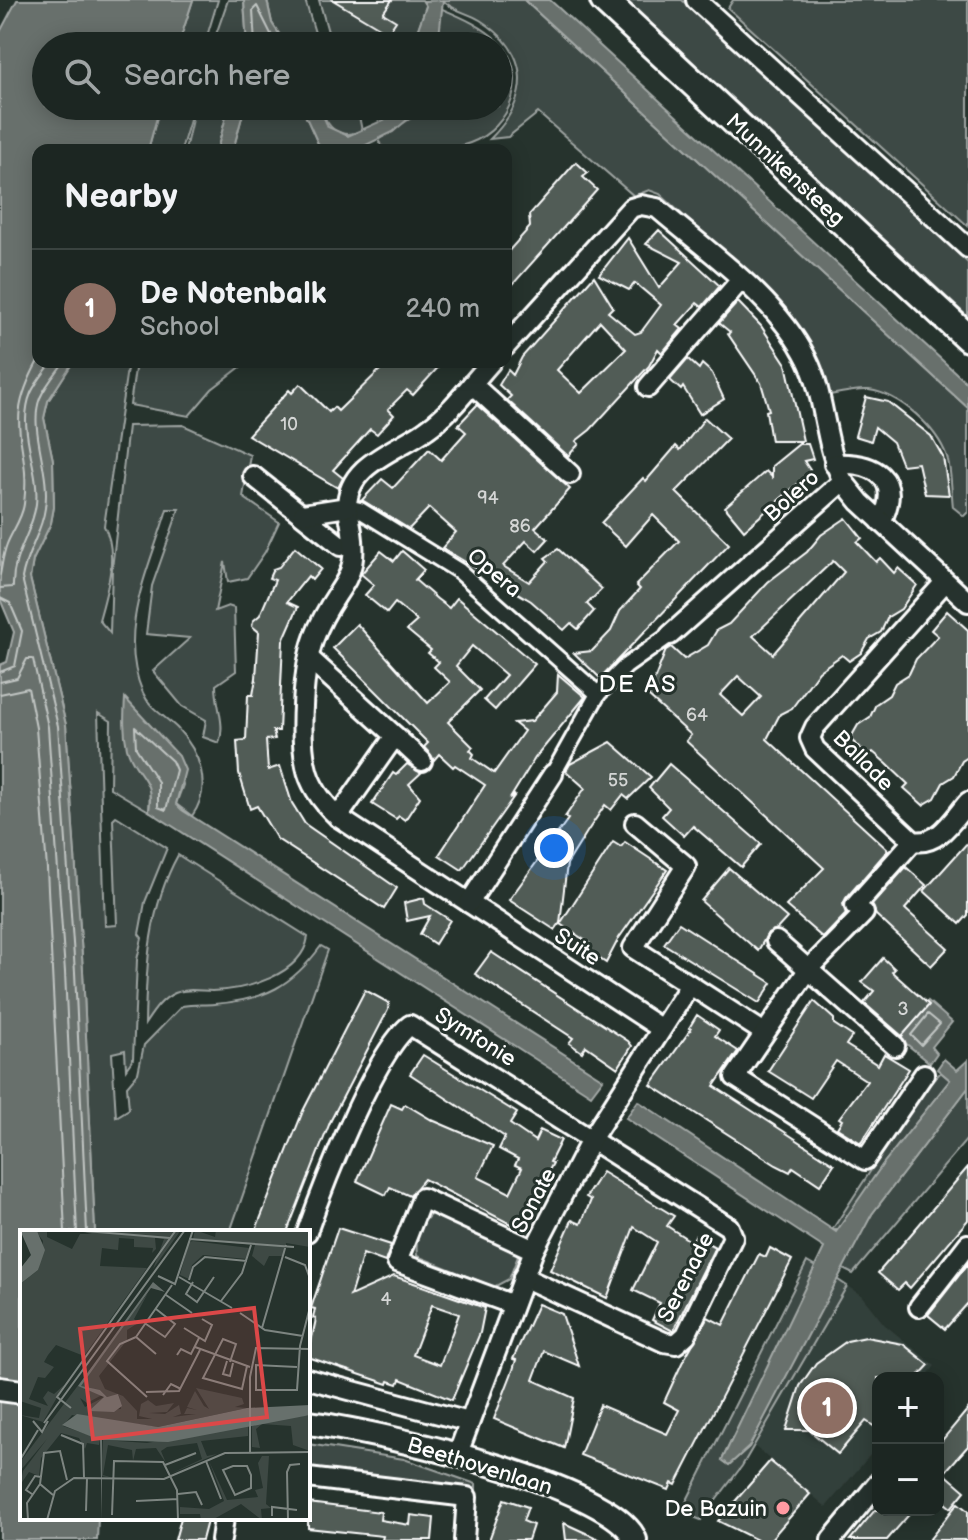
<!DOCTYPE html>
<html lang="en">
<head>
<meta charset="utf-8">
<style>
	:root { --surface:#1c2622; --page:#29322f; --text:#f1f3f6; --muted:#a0a5a5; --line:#3a4340; --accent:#1a73e8 }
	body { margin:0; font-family:"Balsamiq Sans",sans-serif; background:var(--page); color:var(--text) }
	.controls { position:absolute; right:24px; bottom:24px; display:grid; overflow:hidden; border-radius:16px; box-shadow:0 4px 20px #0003 }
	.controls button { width:72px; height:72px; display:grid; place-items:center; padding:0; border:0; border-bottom:2px solid var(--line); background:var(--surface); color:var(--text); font:40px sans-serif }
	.you { position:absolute; left:554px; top:848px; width:28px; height:28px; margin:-20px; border:6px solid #fff; border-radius:50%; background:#1a73e8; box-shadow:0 0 0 12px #1a73e833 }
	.badge { display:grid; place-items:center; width:52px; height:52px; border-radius:50%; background:var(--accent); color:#fff; font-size:26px; font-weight:700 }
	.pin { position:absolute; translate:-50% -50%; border:4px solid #fff; box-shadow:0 2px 8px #0006 }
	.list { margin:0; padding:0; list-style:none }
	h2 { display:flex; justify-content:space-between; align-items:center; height:104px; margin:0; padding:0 32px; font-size:34px }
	h2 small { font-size:26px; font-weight:400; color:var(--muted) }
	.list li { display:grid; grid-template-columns:52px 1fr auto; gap:24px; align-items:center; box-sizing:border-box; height:120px; padding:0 32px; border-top:2px solid var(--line) }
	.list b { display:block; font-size:30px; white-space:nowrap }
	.list p { margin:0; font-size:26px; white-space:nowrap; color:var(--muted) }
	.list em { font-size:26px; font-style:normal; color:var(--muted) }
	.icon { flex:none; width:44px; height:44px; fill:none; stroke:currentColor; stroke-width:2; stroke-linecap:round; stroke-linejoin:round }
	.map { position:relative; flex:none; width:968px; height:1540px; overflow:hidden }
	.search { position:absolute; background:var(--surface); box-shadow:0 4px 20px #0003; left:32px; top:32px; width:480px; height:88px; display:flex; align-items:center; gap:20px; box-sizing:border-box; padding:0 28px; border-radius:44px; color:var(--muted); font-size:30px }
	.panel { position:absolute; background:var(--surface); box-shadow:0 4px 20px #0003; left:32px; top:144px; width:480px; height:224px; border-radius:16px }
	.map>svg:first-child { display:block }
	.built { fill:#333f3a }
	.green { fill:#3e4944; stroke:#9ea4a2; stroke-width:2 }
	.water { fill:#67706c; stroke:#a4a9a7; stroke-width:2 }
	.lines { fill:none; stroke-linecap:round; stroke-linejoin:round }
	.shore { stroke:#c2c6c4; stroke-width:2 }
	.building { fill:#515c57; stroke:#fff; stroke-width:2; fill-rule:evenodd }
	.pedestrian-casing { stroke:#fff; stroke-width:20 }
	.minor-casing { stroke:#fff; stroke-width:24 }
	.tertiary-casing { stroke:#fff; stroke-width:28 }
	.secondary-casing { stroke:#fff; stroke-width:32 }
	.pedestrian { stroke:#26332d; stroke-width:14 }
	.minor { stroke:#26332d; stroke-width:18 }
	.tertiary { stroke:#26332d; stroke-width:22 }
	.secondary { stroke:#26332d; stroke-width:26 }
	.poi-dot { fill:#ff9aa2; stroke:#26332d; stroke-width:3 }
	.labels { text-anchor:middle; stroke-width:6; stroke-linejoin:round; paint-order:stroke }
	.number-label { font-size:18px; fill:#d4d6d5 }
	.street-label { font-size:22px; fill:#fff; stroke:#26332d }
	.poi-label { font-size:22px; fill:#fff; stroke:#26332d; text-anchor:end }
	.neighbourhood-label { font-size:24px; letter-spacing:2px; fill:#fff; stroke:#26332d }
	.inset-road { fill:none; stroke:#7d8581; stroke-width:2 }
	.view { fill:#dc4848; fill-opacity:0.15; stroke:#dc4848; stroke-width:4 }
	.inset-edge { fill:none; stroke:#fff; stroke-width:4 }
</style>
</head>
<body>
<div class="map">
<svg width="968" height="1540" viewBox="0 0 968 1540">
	<rect width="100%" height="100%" fill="#26332d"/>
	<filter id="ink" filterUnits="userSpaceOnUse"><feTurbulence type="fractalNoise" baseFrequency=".0125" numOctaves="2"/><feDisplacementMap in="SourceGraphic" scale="16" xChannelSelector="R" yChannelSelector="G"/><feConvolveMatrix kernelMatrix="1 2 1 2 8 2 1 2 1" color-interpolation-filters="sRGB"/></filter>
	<g filter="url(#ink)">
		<!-- built -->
		<polygon class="built" points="847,1286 861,1295 884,1324 935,1366 925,1378 878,1378 878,1439 874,1443 878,1446 826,1507 754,1446"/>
		<!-- green -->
		<g class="green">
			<polygon points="193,0 218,0 204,46 178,46"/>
			<polygon points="228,0 244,0 247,46 212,46"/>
			<polygon points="267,0 305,0 319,46 287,46 272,23"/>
			<polygon points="319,0 422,0 426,6 412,46 332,46"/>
			<path d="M443,0h81l444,408v104l-4,4 -11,-9c-2,-16 -1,-35 -6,-50 -10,-29 -47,-63 -78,-67 -15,-1 -33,4 -49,7l-15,-59 -15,-25 -130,-119 -11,-4 -15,6 -96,-83 -30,24 -18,2c41,-41 42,-86 -10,-119 -12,-7 -31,-11 -37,-20z"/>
			<polygon points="625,0 682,0 968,263 968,317"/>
			<polygon points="733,0 968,0 968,226 728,8"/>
			<path d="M440,8c21,9 43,18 59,34 32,33 12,86 -29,101 -27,10 -58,7 -86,7l-6,-10 42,-28 3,-6h75v-60h-60z"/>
			<polygon points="160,106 188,106 190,120 181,150 148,150"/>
			<polygon points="195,106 229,106 217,150 185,150"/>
			<polygon points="245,106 301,106 321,150 233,150"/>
			<path d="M319,106h38l5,25c-25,9 -34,-3 -43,-25z"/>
			<path d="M73,362h55l-24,164c15,27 3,65 -5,94l11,13 2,-64 16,-143 55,-1 67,30 -7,42 36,25 -14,30 -18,26 -19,4 -3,-20 -10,49 13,-5 6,2 2,63 -20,14c0,22 10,38 3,58l-16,-6 3,-17 -24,-14 -29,-35 37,-33 -44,-4 6,-48 27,-77h-12c-17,59 -51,121 -24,184 7,16 22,23 34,35 23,24 36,59 15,88l-16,-12 7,-19 -4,-28 -34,-35 6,42 -2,47 -39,-23 1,-67 -13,-8 7,213 12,-1 -4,-106 3,-3 51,32 -22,54 -6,32 3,4 -5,22 -4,99 -7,10 -1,-19 -13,3 4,64 13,-8 -2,-23 11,-13 6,-28 38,-39c11,-2 21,-1 32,-2 51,-4 78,-18 107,-58l7,4 -98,282h-135l-12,-261 -17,-246 -36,-147 3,-18 18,-37 3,-16 -1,-47 -9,-42 4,-17z"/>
			<polygon points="136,362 247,362 212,389 189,416 130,405"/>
			<path d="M178,855l130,82c-6,38 -62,53 -96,54 -12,0 -25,-3 -37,2 -14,6 -22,19 -30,31 1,-59 4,-116 33,-169z"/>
			<polygon points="941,1072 950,1080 883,1164 840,1230 832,1230 922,1092"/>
			<polygon points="968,1088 968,1138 853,1274 841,1268 872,1214"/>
			<path d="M433,1212l82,39 3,5 -9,23 -15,8 -77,-31c-2,-18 2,-31 16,-44z"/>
			<polygon points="807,1262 817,1268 722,1460 729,1465 749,1447 835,1278 847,1286 742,1466 701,1520 681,1512"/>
			<polygon points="308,1444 404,1459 476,1484 476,1489 308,1471"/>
		</g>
		<!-- water -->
		<g class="water">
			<polygon points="17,0 193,0 178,46 46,46 46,106 160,106 148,150 38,150 38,362 73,362 48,401 44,418 53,460 54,507 51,523 33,560 30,578 66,725 83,971 95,1232 22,1232 22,1518 98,1518 97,1540 0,1540 0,665 7,662 14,632 0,599 0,32"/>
			<polygon points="244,0 267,0 272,23 287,46 247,46"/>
			<polygon points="443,0 438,46 412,46 426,6 423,1"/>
			<polygon points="524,0 550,0 968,384 968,408"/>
			<polygon points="229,106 245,106 233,150 217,150"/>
			<polygon points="301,106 319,106 328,127 348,136 397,114 403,106 423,106 393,132 356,150 321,150"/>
			<path d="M125,698l54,58 6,14 -9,34 6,6 421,269 -12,16 -442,-284c6,-34 -14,-35 -22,-63 -4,-17 -3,-33 -2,-50z"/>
			<polygon points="928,1001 952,1022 932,1047 937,1053 930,1063 898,1037"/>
			<polygon points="944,1059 957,1070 968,1060 968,1088 872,1214 749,1447 729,1465 722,1460 824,1248 626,1118 638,1101 836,1232 883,1164 950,1080 937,1069"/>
		</g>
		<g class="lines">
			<!-- shore -->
			<g class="shore">
				<polyline points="255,46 253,10 257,6 277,46"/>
				<path d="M64,362c-8,11 -19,24 -24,36 -12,31 11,73 5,110 -3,25 -19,44 -23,70l36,148 17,246 12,260"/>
				<path d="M0,575c2,-10 3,-21 7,-31 5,-13 15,-25 17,-40 8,-65 -24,-74 14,-143"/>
				<path d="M0,588l13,-1c-1,-34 19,-52 23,-83 4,-37 -20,-75 -5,-111 5,-11 14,-21 21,-31"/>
				<polyline points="0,598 10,603 22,631 15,666 0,672"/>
				<polyline points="0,682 17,678 27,659 33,659 48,727 65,972 77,1232"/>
				<polyline points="0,694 28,688 36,728 47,869 65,1232"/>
				<polygon points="135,727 172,761 176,770 166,810 158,807 158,782 136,748"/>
				<polygon points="928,1014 940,1024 921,1045 911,1035"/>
			</g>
		</g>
		<!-- building -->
		<g class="building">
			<polygon points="333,0 392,0 383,13 396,21 388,33"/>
			<polygon points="576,162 588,173 583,177 597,190 506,292 506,254 530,227 529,215"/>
			<path d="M659,230l61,56 -18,21 -5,-4 -20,22 5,4 -20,24 -4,-4 -9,17 -59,64 -14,11 3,3 -11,12 -61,-56 4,-4 -12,-11 9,-15 5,5 9,-18 72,-81 19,31 -5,5 27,22 6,-2 20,-27 -26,-22 -6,7 -30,-15 29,-37 31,50 23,-26 -36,-18zM600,321l26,28 -45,44 -24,-23z"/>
			<polygon points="738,302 761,326 786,364 803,441 771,441 766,411 769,410 761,383 728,334 730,332 719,323"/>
			<polygon points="688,359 699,369 702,364 712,373 724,399 700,414 683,387 681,390 670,380"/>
			<polygon points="388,362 443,362 413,395 407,390 388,409 394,415 377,434 370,429 333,470 343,478 338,488 248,435 289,390 292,393 300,384 329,412 334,407 338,411"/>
			<polygon points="866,397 888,402 931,436 943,457 949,495 925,494 918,463 902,465 893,442 875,427 871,441 855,436"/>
			<polygon points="477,405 570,489 535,528 548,539 537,551 526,541 503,566 529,582 548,561 545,558 558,549 602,589 587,604 594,611 578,629 571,623 564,630 531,601 442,548 456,532 429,508 409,529 362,500 382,479 393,488 429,449 441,460 466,432 458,425"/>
			<polygon points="705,418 728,439 676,492 729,544 600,678 574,653 592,651 611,631 620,611 640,589 636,585 679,541 653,515 626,546 601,523 643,478 646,481 676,446 680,450"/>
			<polygon points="799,444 808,444 813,459 804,461 810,470 807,476 744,530 725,507 766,471 772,477 772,466"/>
			<path d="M846,518l16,20 -5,4 19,20 4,-4 14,15 4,-5 19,17 -16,24 -13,8 -7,15 -12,7 -8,14 -12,8 -7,-6 -23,16 -27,37 -12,6 -13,25 121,111 -42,48 -3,6 3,10 -23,24 -37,-32 38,-38 -138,-127 5,-6 -43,-39 18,-46 5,-3 13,12 24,-14 9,-15 12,-6 39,-42 39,-30 14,-17zM833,561l11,11 -71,82 -20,-18zM738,676l23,21 -18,19 -23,-21z"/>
			<polygon points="295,547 321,569 312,580 308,576 287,602 298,607 283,641 279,731 273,731 275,739 266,740 268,770 280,766 292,803 305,824 397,888 384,909 277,839 257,806 250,809 239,773 237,741 246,740 248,695 253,695 256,678 259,632 252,626 253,621 260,615 275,580 269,578 273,569 279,567"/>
			<polygon points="381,551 394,561 402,551 424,570 415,580 437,599 449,608 457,598 535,664 495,710 484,700 506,675 472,646 456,666 480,690 448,722 473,747 470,750 474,754 472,758 494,773 524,731 514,723 532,721 539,713 557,692 558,674 585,697 535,758 511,797 515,795 462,870 439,855 485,785 455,765 453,767 439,754 434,760 424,747 428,743 333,648 357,624 428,703 450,682 434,667 439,662 428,653 431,650 407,630 417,621 395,603 387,613 365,595 374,585 361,574"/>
			<polygon points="947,611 968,630 968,757 962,761 954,776 943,783 935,798 923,805 904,788 908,784 887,764 873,752 869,756 850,739 858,725 870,717 876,704 889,695 895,683 909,674 916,659 938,636 931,630"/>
			<polygon points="611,742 651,777 628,799 623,795 611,810 605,805 587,832 567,864 560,923 555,930 509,900 568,819 565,817 585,788 566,771 570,764"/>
			<polygon points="407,764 421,773 409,784 420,797 405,820 399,816 396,819 372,804 393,773 396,775"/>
			<polygon points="669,764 761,844 741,867 693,826 684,836 662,816 669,808 649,788"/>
			<polygon points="613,842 621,847 625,842 667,870 619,938 606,963 585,949 589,943 560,924"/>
			<polygon points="968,842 968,915 960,924 924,891"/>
			<polygon points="906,867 926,885 905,909 948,948 931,966 876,915 872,905"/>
			<polygon points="729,868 787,918 777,929 768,933 758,951 701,901"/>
			<polygon points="424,898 425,904 450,920 435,944 420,934 430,916 407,921 404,903"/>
			<polygon points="679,923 772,983 759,1003 664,944"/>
			<polygon points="491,952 628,1041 632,1046 618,1068 586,1046 582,1052 569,1043 573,1038 475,974"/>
			<polygon points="883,958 895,969 892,972 929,1005 902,1036 864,1003 874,991 862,982"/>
			<polygon points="365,990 389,1003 388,1010 331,1120 287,1232 255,1232 303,1111"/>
			<polygon points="814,1001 834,1019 834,1024 852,1036 846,1045 878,1065 884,1054 909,1069 861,1143 837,1128 842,1120 839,1118 867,1081 836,1061 811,1098 768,1071"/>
			<polygon points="697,1015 719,1030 715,1036 738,1051 714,1086 834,1164 820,1185 793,1167 790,1172 776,1165 651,1085 691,1029 689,1028"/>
			<polygon points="423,1055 517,1113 510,1124 535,1141 540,1130 561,1140 550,1162 553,1163 518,1228 424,1179 410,1196 390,1187 386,1195 357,1181 391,1104 402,1109 405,1104 432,1120 493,1146 478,1177 510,1193 522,1168 515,1165 518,1159 499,1149 505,1137 410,1074"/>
			<polygon points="968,1167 968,1220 910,1288 905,1283 898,1290 878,1273"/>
			<polygon points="602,1172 674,1216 667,1226 692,1242 695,1236 715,1247 673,1331 652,1320 660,1303 633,1290 657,1242 634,1227 607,1298 550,1270 572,1220 581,1224 591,1200 586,1197"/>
			<path d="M338,1228l53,17 -6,17 -22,-8 -13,42 44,-20 91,32 -5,25 -28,67 -52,-21 -2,5 -9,-3 -1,3 -80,-27 8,-38 -3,-1 2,-9 -4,-1zM432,1305l27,9 -19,51 -27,-10z"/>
			<polygon points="770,1248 792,1260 676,1485 672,1483 669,1490 580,1455 600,1405 667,1434 679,1410 664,1402 682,1363 708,1317 723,1325 759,1254 766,1257"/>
			<polygon points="968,1264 968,1303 945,1329 928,1315"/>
			<polygon points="538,1304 562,1314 579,1366 544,1351 533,1380 574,1398 564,1448 494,1419 513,1370 516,1360 513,1359"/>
			<polygon points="866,1337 903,1344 929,1365 917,1378 878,1378 878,1429 866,1421 838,1454 809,1430 786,1430 800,1386 816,1363 847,1341"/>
			<polygon points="968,1409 968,1446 944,1473 965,1491 951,1508 938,1497 938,1445"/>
			<polygon points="770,1461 810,1494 770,1540 757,1540 718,1521"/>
			<polygon points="504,1499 528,1507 523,1521 533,1525 528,1540 489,1540"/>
			<polygon points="308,1503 381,1512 380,1520 410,1525 411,1515 434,1518 432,1540 382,1540 383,1536 308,1528"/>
			<polygon points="958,1503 968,1511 968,1540 929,1540"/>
			<polygon points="875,1510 913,1510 887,1540 850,1540"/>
			<polygon points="181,1518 207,1521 202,1540 175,1540"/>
			<polygon points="564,1523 601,1540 566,1540"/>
		</g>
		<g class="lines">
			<!-- pedestrian casing -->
			<g class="pedestrian-casing">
				<g id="pedestrian">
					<polyline points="347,507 360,510 459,571 598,694"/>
					<polyline points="553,774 598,694 626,666 670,635"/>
				</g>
			</g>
			<!-- minor casing -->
			<g class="minor-casing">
				<g id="minor">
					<polyline points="696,0 968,248"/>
					<path d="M506,346l125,-138 10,-3 16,3c51,44 119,89 150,151 19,38 16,83 36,122l-173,154"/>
					<polyline points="472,384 570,474"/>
					<polyline points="648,387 740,281"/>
					<path d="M834,464c41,-2 69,14 47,58"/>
					<polyline points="253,476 341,546"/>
					<polyline points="843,481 860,502 968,602"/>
					<path d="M347,507c20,78 -10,70 -33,131 -11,30 -15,96 -8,128 4,21 17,37 32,51l322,211"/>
					<path d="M303,514l44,-7c0,-44 51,-56 80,-78 25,-17 44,-45 64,-67"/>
					<path d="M945,582l-130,145 -5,11 5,11 98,92c26,5 40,-22 55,-39"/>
					<polyline points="309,658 395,736 338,817"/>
					<polyline points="395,736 422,761"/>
					<polyline points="635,823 686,866 633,948 763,1032"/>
					<polyline points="469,903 553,774"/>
					<polyline points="855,906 913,841"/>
					<polyline points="864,913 808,970 735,1077 865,1160 924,1074"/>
					<polyline points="776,941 895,1046"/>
					<path d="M307,1232c16,-46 68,-180 103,-207l319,202 4,10 -47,98 -10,9 -12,-2 -141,-65"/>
					<polyline points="511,1304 397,1262 422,1198 534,1250"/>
					<polyline points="919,1307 968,1244"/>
					<polyline points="308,1379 469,1422"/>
					<polyline points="457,1456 534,1250 592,1138 690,985"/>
					<polyline points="308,1478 467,1497 464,1540"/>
					<polyline points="221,1540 224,1518"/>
					<polyline points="831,1540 878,1483"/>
				</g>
			</g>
			<!-- tertiary casing -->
			<g class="tertiary-casing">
				<g id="tertiary">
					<polyline points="0,1389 22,1392"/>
					<path d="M308,1423c60,7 307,61 327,117"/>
				</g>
			</g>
			<!-- secondary casing -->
			<g class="secondary-casing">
				<polyline id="secondary" points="604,0 968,338"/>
			</g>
			<!-- pedestrian -->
			<use href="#pedestrian" class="pedestrian"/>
			<!-- minor -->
			<use href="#minor" class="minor"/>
			<!-- tertiary -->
			<use href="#tertiary" class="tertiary"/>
			<!-- secondary -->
			<use href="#secondary" class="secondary"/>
		</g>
	</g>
	<!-- markers -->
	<circle class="poi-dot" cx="783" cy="1508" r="8"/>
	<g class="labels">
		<!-- number labels -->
		<g class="number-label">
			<text x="289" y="430">10</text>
			<text x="488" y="504">94</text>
			<text x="520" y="532">86</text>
			<text x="697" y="721">64</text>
			<text x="618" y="786">55</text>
			<text x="903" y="1015">3</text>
			<text x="386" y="1305">4</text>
		</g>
		<!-- street labels -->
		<g class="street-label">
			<text transform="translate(786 169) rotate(43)" y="8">Munnikensteeg</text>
			<text transform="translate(791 495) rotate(-42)" y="8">Bolero</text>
			<text transform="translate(495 572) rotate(40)" y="8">Opera</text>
			<text transform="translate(864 760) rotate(45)" y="8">Ballade</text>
			<text transform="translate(578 946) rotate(33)" y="8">Suite</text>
			<text transform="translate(476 1036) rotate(32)" y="8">Symfonie</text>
			<text transform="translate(533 1200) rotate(-62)" y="8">Sonate</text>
			<text transform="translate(685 1277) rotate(-63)" y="8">Serenade</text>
			<text transform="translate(480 1465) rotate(17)" y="8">Beethovenlaan</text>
		</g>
		<!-- poi labels -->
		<g class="poi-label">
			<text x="767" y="1516">De Bazuin</text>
		</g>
		<!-- neighbourhood labels -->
		<g class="neighbourhood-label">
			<text x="638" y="692">DE AS</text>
		</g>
	</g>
	<!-- overview -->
	<g transform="translate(20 1230)">
		<rect width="290" height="290" fill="#26332d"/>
		<path d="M15,0h12v7l25,12 8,-15h12l-18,-4h107l-28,39 11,-30 -9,-1 1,11 -4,4 1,-5 -19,-1v-8l-15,-1 -1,12 -16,-2 -2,18 47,2 -63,88 -28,-11 -8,10 -4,7 10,5 -9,11 -7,-1 -9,22 19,7 -5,-8 5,-7 6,3 10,-9 -21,37 -23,-7 19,3 2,-10 -21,-7v-117l18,-14 5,-29zM175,0l20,7 1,-7h94v17l-24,-4 -2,13h-15l-5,10 -12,-10 3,-11 -62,-6zM169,12l4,-1 56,7 -2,11 -44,-4 -11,10 -3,14 -9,-4zM128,63l-14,26 4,4 -11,7v10l-28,36 6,13 18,7 14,15v8h15l-13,-3 2,-12 7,-4 8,6 18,-3 -7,9 -18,1 16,1 14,-9 2,9 -8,3 23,-3h-12l3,-6 10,2 -10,-3 8,-16 9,15 5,3 -13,-21 46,10 2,6 -9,3 12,1 -89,19 -86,-12 -9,11 37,13 -1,6 -12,-2 -2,6 -6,-11 -18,-5 -20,25 -2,18 -10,-4 -9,13 3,-14 24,-32 -27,32v-9zM64,159l16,1 7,7 12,-2 2,14 -31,2 14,-14 -19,10 -5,-9 7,5 15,-8zM290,185v36l-17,-6 -2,-19 -29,-2 -6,5 4,19 -8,-1v-24zM228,194v12l-47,5 6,15 10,-2 -47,20 32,-15 -5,-16 -30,4 -6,4 5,12 -10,-15 -20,1 -3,12 -1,-11 -24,-5 -5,30 10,3 -12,-2 2,-36 44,3zM242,226h7l-3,48 5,4 -10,1 1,11 -21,-16 -29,16h-11l-1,-6h-20v-7l29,2 15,-8 -15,-40 18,39 31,-3 -3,-7 8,-2 -5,-25z" fill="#3e4944" fill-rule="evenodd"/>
		<path d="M0,0l17,1 8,19 -7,20 -18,14v-15l11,-14zM133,52l12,10 -14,-4 -70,98 19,4 7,7 11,-3 4,12 -8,6 -25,-1 15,-14 -26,-11zM290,175v10l-142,27 -66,-2v80l-2,-80 -38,-15 15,-11 81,13 89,-19z" fill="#67706c"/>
		<path class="inset-road" d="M53,0l97,8M169,9l105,8M265,27l20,8 4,11M138,46l17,8 18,-54M159,47l53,31M169,50l4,-13 12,-10 42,4M173,52l-7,12 11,8 17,-25M146,65l26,18M201,71l21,-28 9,-28M220,83l25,17 38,6M126,94l19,13 10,-13 -19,-15M164,98l21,13 7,-16 -10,-6M242,98l24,-83M116,107l36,-52M175,117l55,20M157,125l4,-6 10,5 8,-16M207,131l-4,13 7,2 3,-13M210,132l6,-18 -13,-5 -20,39 39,11 5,-23M277,137l-41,-2v25h41l3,-44 10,-39M126,162l33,-1 21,-41M143,165l8,-11 10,5M127,167l-40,-36 13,-17 16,-7 20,17M51,178l-14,-11 119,-167M13,191l9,11 6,-11M24,193l141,-193M41,205l22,9 1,34M230,222v-75l6,-29 54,1M0,230l18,-30M186,231l15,38M145,235l31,-12M213,236h14l4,9v13l-16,7 -12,-25zM12,264l-6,-4 9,-14 6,1M158,264l18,-2 6,13M33,265l-13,-11 4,-31 16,-2 7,29M116,271l42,-2M66,281l1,-33M92,285l2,-54 49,1 14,28 1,30M252,286v-9l25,3M8,290l-1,-17 13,-19M27,290l8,-29 19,-13 90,1 61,-26 85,-1M268,290l-1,-48 3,-7 10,-1"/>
		<path class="view" d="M234,78l13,109 -174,22 -13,-110z"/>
		<rect width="290" height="290" class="inset-edge"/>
	</g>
</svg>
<div class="controls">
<button>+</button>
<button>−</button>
</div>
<div class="you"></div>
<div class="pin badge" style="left:827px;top:1408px;background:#8d6e63">1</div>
<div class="search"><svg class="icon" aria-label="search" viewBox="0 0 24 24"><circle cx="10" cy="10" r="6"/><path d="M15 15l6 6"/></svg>Search here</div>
<section class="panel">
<h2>Nearby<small></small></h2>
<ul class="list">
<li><span class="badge" style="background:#8d6e63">1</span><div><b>De Notenbalk</b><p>School</p></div><em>240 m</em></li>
</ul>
</section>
</div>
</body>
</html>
